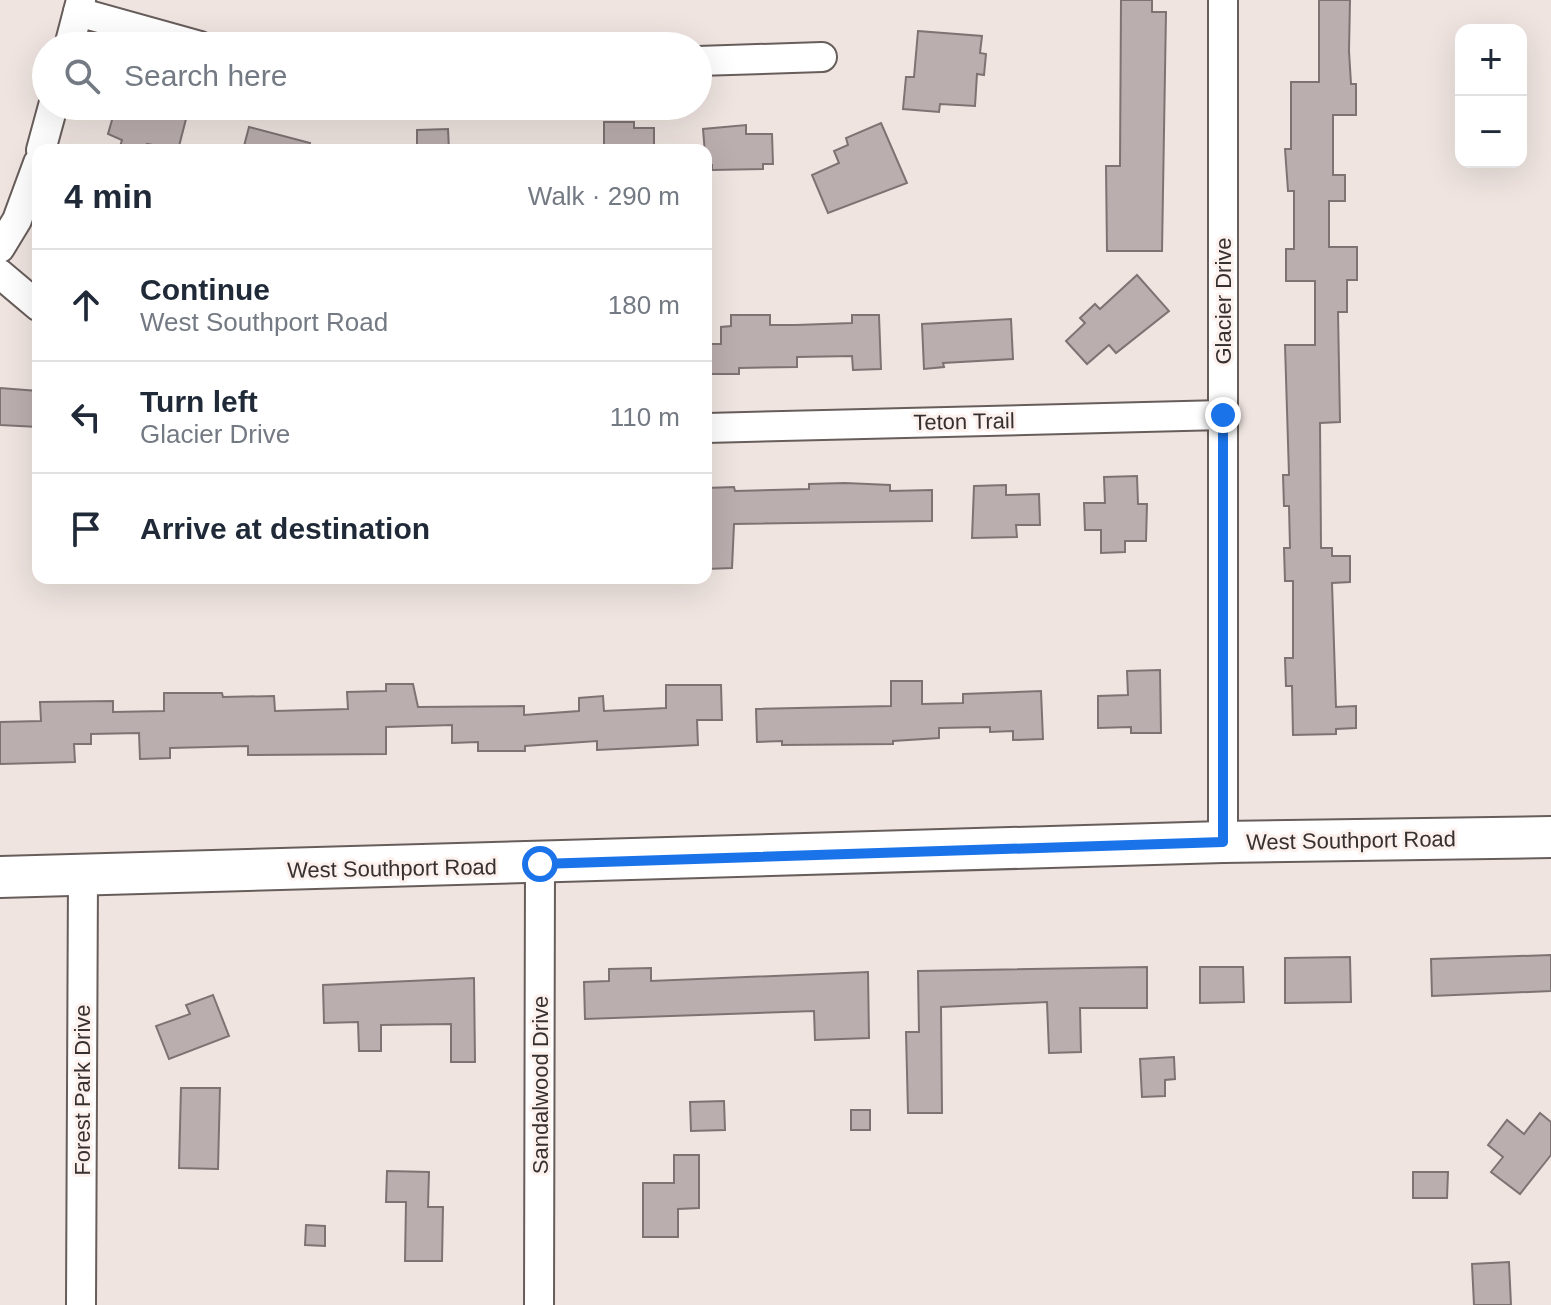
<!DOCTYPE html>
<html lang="en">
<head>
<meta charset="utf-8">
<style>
	:root { --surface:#fff; --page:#f6f6f7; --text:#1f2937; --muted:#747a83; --line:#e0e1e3 }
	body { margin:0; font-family:Helvetica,sans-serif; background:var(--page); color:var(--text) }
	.controls { position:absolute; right:24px; top:24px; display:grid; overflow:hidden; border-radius:16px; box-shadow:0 8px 32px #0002 }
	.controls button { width:72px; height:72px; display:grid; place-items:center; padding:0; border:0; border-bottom:2px solid var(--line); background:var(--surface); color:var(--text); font:40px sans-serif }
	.stop { position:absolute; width:24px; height:24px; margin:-18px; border:6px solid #1a73e8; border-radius:50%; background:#fff }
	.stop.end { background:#1a73e8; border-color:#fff; box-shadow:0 2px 8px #0008 }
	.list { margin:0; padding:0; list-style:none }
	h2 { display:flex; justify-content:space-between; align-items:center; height:104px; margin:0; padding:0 32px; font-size:34px }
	h2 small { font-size:26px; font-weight:400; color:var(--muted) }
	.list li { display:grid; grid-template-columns:52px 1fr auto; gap:24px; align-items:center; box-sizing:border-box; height:112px; padding:0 32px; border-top:2px solid var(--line) }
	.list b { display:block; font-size:30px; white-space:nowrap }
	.list p { margin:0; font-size:26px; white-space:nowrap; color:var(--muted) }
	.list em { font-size:26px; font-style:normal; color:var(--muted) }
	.icon { flex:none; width:44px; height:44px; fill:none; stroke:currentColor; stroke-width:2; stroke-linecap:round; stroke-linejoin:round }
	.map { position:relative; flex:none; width:1551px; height:1305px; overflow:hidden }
	.search { position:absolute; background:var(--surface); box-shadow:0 8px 32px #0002; left:32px; top:32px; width:680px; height:88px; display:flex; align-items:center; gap:20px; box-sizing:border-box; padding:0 28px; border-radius:44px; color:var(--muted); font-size:30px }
	.panel { position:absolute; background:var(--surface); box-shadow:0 8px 32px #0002; left:32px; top:144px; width:680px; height:440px; border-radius:16px }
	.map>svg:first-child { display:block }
	.building { fill:#bbaeae; stroke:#7e7373; stroke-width:2 }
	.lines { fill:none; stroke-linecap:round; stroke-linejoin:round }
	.street-casing { stroke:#675d5a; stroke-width:32 }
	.secondary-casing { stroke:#675d5a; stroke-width:44 }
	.street { stroke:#fff; stroke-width:28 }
	.secondary { stroke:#fff; stroke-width:40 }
	.route { stroke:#1a73e8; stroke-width:10 }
	.labels { text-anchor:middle; stroke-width:6; stroke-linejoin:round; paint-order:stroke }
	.street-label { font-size:22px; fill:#363130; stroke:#fdf1ed }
</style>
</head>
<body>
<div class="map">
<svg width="1551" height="1305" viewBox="0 0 1551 1305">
	<rect width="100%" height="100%" fill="#efe4e0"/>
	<!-- building -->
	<g class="building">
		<polygon points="1121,0 1152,0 1152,12 1166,12 1162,251 1107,251 1106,166 1120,166"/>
		<polygon points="1319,0 1350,0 1349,51 1351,84 1356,84 1356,115 1333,115 1333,175 1345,175 1345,201 1329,201 1329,247 1357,247 1357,280 1347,280 1347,312 1338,312 1340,422 1320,423 1321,548 1332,548 1332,556 1350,556 1350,582 1332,583 1336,707 1356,706 1356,728 1336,729 1336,734 1293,735 1292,686 1286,686 1285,658 1293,658 1293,581 1285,581 1284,548 1290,548 1289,506 1284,506 1283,475 1289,475 1285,345 1315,345 1315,281 1286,281 1286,249 1294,249 1294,191 1288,191 1285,149 1291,149 1291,82 1319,82"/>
		<polygon points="918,31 982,36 980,53 986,54 984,75 977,74 975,106 940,104 939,112 903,109 906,77 914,77"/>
		<polygon points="116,106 157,106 156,111 186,119 178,150 147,144 145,150 119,150 122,140 108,134"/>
		<polygon points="604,122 634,122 634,128 654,128 654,150 604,150"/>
		<polygon points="881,123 907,183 828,213 812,175 839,163 834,151 848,145 846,138"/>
		<polygon points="746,125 746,134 772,134 773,164 763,164 763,169 712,170 712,165 706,165 703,129"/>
		<polygon points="249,127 310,143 309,150 243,150"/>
		<polygon points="448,129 449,150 417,150 417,130"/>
		<polygon points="1137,275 1169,311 1116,353 1109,345 1087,364 1066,341 1085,323 1080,318 1095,304 1100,309"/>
		<polygon points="731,315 770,315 770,325 796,325 852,323 852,315 879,315 881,369 853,370 852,356 797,357 797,367 739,368 739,374 707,374 706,344 721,344 721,327 731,326"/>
		<polygon points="1011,319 1013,359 943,363 944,367 924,369 922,324"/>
		<polygon points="0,388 38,391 38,427 0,425"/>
		<polygon points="1137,476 1138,504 1147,504 1146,541 1125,541 1125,552 1101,553 1101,530 1085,530 1084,503 1105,503 1104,477"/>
		<polygon points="845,483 890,485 890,491 932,490 932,521 734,524 732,568 706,569 706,488 734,487 735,491 809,489 809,484"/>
		<polygon points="1006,485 1006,495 1039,494 1040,525 1016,525 1017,537 972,538 974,486"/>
		<polygon points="1160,670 1161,733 1131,733 1131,727 1098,728 1098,696 1128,695 1127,671"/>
		<polygon points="891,681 922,681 922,704 963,703 963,694 1041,691 1043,739 1013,740 1013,731 990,732 990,727 939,728 939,738 893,741 893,744 782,745 782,741 757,742 756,709 891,706"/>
		<polygon points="386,684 413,684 418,707 524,706 524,715 579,711 579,698 603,696 604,711 666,708 666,685 721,685 722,720 697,720 698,745 597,750 597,741 525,746 525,751 478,751 478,742 452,743 452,725 386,727 386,754 248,755 248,746 170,748 170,758 140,759 139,733 91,734 91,744 74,744 75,762 0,764 0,722 41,721 40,702 113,701 113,712 164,711 164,693 222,693 223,697 274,696 275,711 348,709 347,692 386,691"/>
		<polygon points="1551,955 1551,991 1432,996 1431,959"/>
		<polygon points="1350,957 1351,1002 1285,1003 1285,958"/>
		<polygon points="1147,967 1147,1008 1080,1008 1081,1052 1049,1053 1047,1002 941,1007 942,1113 908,1113 906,1032 919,1032 918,971"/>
		<polygon points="1200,967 1243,967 1244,1002 1200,1003"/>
		<polygon points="651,968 651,981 868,972 869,1038 815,1040 814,1011 585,1019 584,982 609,981 609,969"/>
		<polygon points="474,978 475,1062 451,1062 451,1024 381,1025 381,1051 359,1051 358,1022 324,1023 323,985"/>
		<polygon points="213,995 229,1036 169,1059 156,1026 190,1014 186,1005"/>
		<polygon points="1174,1057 1175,1079 1165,1080 1165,1096 1142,1097 1140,1059"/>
		<polygon points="181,1088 220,1088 218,1169 179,1168"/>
		<polygon points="724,1101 725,1130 691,1131 690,1102"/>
		<rect x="851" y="1110" width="19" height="20"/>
		<polygon points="1540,1113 1551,1122 1551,1155 1520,1194 1491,1172 1503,1157 1488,1145 1507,1120 1524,1134"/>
		<polygon points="674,1155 699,1155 699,1208 678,1209 678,1237 643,1237 643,1183 674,1183"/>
		<polygon points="387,1171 429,1172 428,1207 443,1207 442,1261 405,1261 406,1202 386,1202"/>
		<polygon points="1413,1172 1448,1172 1447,1198 1413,1198"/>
		<polygon points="306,1225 325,1226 325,1246 305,1245"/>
		<polygon points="1509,1262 1511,1305 1474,1305 1472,1264"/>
	</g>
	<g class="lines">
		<!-- street casing -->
		<g class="street-casing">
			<g id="street">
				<polyline points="1223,0 1223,842"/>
				<polyline points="78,12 200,46"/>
				<polyline points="69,46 81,0"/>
				<polyline points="698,61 822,57"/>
				<polyline points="41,150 53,106"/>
				<polyline points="0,248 17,220 38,163"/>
				<polyline points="0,274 38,306"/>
				<polyline points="706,428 1223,415"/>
				<polyline points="81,1305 83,875"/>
				<polyline points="539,1305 540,864"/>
			</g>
		</g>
		<!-- secondary casing -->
		<g class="secondary-casing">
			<polyline id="secondary" points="0,877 1223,842 1551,837"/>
		</g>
		<!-- street -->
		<use href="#street" class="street"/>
		<!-- secondary -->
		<use href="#secondary" class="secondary"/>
	</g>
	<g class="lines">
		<!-- route -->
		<polyline class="route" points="540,864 1223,842 1223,415"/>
	</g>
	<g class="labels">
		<!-- street labels -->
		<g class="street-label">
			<text transform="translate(1223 301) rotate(-90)" y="8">Glacier Drive</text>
			<text transform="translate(964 421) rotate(-1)" y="8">Teton Trail</text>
			<text transform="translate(1351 840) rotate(-1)" y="8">West Southport Road</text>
			<text transform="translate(392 868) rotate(-1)" y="8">West Southport Road</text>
			<text transform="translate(540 1085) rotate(-90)" y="8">Sandalwood Drive</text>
			<text transform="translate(82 1090) rotate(-90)" y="8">Forest Park Drive</text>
		</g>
	</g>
</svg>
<div class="controls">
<button>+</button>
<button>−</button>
</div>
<div class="stop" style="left:540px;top:864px"></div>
<div class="stop end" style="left:1223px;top:415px"></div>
<div class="search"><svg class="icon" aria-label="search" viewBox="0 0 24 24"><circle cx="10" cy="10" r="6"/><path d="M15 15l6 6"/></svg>Search here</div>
<section class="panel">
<h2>4 min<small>Walk · 290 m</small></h2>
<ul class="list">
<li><svg class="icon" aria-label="ahead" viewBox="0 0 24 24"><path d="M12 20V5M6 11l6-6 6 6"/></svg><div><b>Continue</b><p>West Southport Road</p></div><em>180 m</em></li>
<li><svg class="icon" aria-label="left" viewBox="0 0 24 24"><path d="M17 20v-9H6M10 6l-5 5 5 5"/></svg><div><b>Turn left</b><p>Glacier Drive</p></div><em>110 m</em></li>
<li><svg class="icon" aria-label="arrive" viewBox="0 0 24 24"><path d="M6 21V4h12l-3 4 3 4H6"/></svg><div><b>Arrive at destination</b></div></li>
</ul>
</section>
</div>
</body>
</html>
